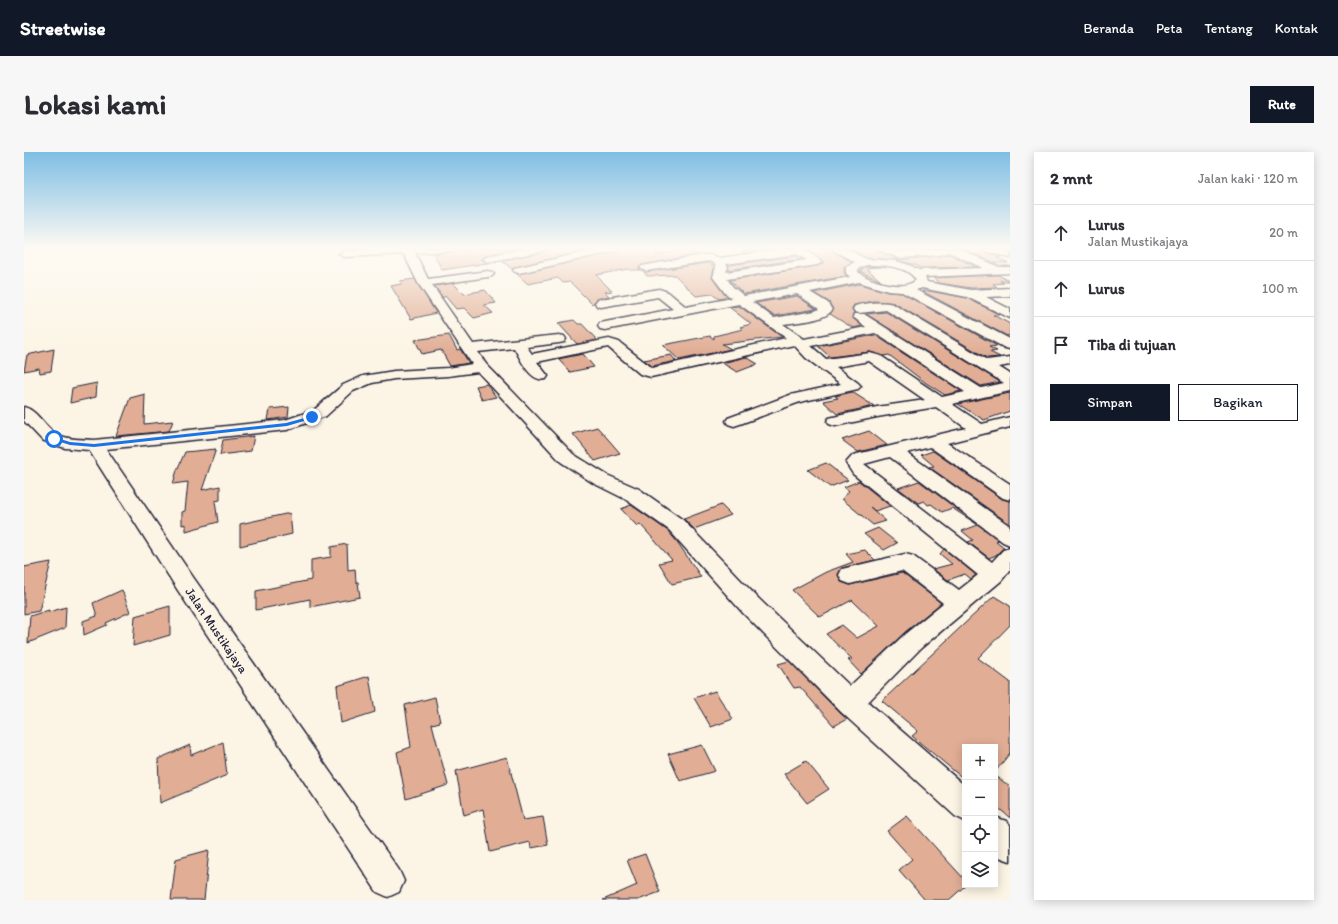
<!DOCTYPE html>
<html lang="id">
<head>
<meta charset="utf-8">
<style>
	:root { --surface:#fff; --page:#f7f7f7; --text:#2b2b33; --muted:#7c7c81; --line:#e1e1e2; --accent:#111827 }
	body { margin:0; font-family:Itim,sans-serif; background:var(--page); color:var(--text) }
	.controls { position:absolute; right:12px; bottom:12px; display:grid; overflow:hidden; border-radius:0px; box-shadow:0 2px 10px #0003 }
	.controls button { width:36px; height:36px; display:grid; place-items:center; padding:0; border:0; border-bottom:1px solid var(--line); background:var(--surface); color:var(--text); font:20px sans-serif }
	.stop { position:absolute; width:12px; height:12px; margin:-9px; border:3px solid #1a73e8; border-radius:50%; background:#fff }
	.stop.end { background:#1a73e8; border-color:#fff; box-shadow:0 1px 4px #0008 }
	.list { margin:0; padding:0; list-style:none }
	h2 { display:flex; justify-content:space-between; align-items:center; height:52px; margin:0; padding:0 16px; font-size:17px }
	h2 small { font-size:13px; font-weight:400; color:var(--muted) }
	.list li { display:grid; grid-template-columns:26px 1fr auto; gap:12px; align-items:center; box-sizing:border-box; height:56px; padding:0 16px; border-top:1px solid var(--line) }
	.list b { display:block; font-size:15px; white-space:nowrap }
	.list p { margin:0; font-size:13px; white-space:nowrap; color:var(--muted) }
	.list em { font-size:13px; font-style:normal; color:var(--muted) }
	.actions { display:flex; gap:8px; padding:12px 16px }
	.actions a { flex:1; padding:9px 0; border:1px solid var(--accent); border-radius:0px; text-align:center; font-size:14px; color:var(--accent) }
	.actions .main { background:var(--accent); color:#fff }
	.icon { flex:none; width:22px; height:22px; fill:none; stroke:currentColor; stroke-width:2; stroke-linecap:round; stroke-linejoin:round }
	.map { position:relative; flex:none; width:986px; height:748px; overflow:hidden; border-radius:0px }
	header { display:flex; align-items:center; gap:24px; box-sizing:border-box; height:56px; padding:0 20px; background:var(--accent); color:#fff }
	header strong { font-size:19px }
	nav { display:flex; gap:22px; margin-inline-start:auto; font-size:14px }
	.intro { display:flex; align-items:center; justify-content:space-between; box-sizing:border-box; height:96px; padding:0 24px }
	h1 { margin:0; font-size:28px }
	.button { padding:10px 18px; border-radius:0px; background:var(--accent); color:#fff; font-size:14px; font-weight:700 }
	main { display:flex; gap:24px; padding:0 24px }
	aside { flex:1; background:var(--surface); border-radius:0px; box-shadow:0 2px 10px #0003 }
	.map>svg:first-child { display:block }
	.building { fill:#e1ae95; stroke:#22223b }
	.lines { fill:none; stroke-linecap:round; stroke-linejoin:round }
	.minor-casing { stroke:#22223b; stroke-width:3 }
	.minor { fill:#fcf5e5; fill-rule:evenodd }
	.route { fill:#1a73e8 }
	.labels { text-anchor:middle; stroke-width:3; stroke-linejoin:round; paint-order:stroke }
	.street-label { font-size:13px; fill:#22223b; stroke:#fcf5e5 }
</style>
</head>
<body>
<header>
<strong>Streetwise</strong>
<nav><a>Beranda</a><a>Peta</a><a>Tentang</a><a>Kontak</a></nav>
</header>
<div class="intro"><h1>Lokasi kami</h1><a class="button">Rute</a></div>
<main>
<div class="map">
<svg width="986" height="748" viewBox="0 0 986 748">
	<rect width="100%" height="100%" fill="#fcf5e5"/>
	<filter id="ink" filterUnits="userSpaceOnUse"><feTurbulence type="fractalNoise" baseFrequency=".025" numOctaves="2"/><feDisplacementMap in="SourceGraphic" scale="8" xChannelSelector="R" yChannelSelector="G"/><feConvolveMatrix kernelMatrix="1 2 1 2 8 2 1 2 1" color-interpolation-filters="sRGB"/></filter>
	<g filter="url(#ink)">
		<!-- building -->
		<g class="building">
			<polygon points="462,96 498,96 463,103 458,106 463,111 418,118 410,102"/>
			<polygon points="525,96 573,96 491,115 488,117 478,109 475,109 519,100"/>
			<polygon points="598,96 632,96 633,103 663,97 673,103 618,113 615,116 617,118 606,118 604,117 572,123 588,139 581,140 585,144 573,147 568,152 546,130 539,131 534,126 504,132 493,122 592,100"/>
			<polygon points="741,96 756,96 719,101 717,99"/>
			<polygon points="781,96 807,96 808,99 828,110 820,115 820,121 823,124 720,142 706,128 793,114 800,111"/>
			<polygon points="824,96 853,96 854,99 875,108 914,104 925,102 953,115 897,116 892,113 872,108 842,106"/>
			<polygon points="936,96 956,96 958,99 977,105 973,106 984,111 971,111"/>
			<polygon points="772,104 778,107 704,118 705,113"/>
			<polygon points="685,111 690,115 688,126 700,142 704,145 695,147 688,142 672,144 651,123 623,124 620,120"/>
			<polygon points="842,114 857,115 842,116 857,129 836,119"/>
			<polygon points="974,123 986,129 976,129 980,131 969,132 973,135 947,136 915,131 909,126"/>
			<polygon points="391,127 412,161 387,167 367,134 377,132 376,129"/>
			<polygon points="429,131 440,142 461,138 472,151 460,153 469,161 450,166 440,156 432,157 421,144 419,146 411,134"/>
			<polygon points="835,132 864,140 878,141 973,194 965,195 973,199 966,200 976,205 963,206 870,151 865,150 850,149 830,153 828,156 830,161 828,165 838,174 829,176 806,162 809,158 805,150 790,141"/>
			<polygon points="898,139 904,139 943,146 976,163 969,163 986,172 986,183 983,184"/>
			<polygon points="773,144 792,157 750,164 732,151"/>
			<polygon points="715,154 758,185 698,192 707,197 655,208 639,193 686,184 690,187 690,184 719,177 716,175 727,172 705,155"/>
			<polygon points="862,160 976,230 957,234 842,162"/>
			<polygon points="550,168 554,172 558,172 573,188 553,192 534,171"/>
			<polygon points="425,183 433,198 436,197 445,211 426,214 417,198 398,202 391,188"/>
			<polygon points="851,183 937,239 921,243 902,231 865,203 859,204 846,200 806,205 794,194"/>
			<polygon points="30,197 27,219 16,221 15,216 0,219 3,203"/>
			<polygon points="559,202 570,215 546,220 534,207"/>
			<polygon points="647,203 652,209 628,214 620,208"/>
			<polygon points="722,205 734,212 713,220 698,211"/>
			<polygon points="73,231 72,245 46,251 48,236"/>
			<polygon points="463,232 472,245 458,248 452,234"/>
			<polygon points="828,240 850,254 813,262 799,249 814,246 811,244"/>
			<polygon points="986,241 986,259 960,268 934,252"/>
			<polygon points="121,242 120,272 149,269 145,279 92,284 106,246"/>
			<polygon points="265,255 264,265 244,268 246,257"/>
			<polygon points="573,275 583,286 596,301 571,309 549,282"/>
			<polygon points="845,279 863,293 834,300 818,288"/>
			<polygon points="230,284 227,299 196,303 199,288"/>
			<polygon points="192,297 178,338 196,334 196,348 191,349 194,370 162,379 162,372 158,373 158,360 161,359 164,330 149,332 153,318 161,300"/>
			<polygon points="909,299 978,347 986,349 986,372 905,315 910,314 897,303"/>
			<polygon points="802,311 824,328 806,335 784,318"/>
			<polygon points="835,329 866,354 851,359 846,355 862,369 849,373 818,347 825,339 820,335"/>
			<polygon points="895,329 975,388 972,389 981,396 978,397 972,403 965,406 944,390 949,388 938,379 954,373 928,356 918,360 907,352 904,353 900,349 894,351 874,336"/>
			<polygon points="607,353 644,379 654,391 677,425 648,432 635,411 648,408 616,372 613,374 597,357"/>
			<polygon points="697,353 707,363 670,377 660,367"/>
			<polygon points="266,361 268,382 216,394 216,372"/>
			<polygon points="854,376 873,391 860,398 840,382"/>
			<polygon points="323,392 324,418 331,417 332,430 334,430 336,445 286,455 286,447 232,458 232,439 287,428 287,408 307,405 307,395"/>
			<polygon points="920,397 952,423 947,427 941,422 924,428 909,417 928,412 916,402"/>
			<polygon points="841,398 851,408 818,416 814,422 817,430 826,433 878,421 917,451 880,481 837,522 824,508 828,507 802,482 818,473 833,486 855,474 828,448 796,465 768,438 802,420 829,410 822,402"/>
			<polygon points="27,410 15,459 0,462 0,415"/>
			<polygon points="98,438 106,460 82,471 83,473 60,483 59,469 73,464 69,451"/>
			<polygon points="970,444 986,454 986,473 954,506 986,530 986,601 971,620 971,595 941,595 941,628 888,584 894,579 858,549"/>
			<polygon points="146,454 146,483 109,494 111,464"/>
			<polygon points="42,455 41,476 4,491 6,464 25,458 25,460"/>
			<polygon points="765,509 816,561 823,567 810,574 776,535 770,536 754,512"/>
			<polygon points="345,524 351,560 317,571 313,534"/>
			<polygon points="691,539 709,567 687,575 670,546"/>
			<polygon points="411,545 416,570 408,572 424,633 382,647 373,600 387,595 381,553"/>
			<polygon points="199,590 203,623 136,651 134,607 166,593 167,603"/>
			<polygon points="678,593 691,619 656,629 644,602"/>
			<polygon points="483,605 499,668 519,665 524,693 507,696 506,690 466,700 459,657 440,663 432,619"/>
			<polygon points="782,609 805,637 783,651 760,622"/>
			<polygon points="971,623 986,635 986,666 971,653"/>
			<polygon points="883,664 941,728 942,733 925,748 901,748 875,718 888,707 863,679"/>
			<polygon points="185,698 180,748 147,748 152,707"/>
			<polygon points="621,702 636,740 614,748 579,748 613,733 603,708"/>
		</g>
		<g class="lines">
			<!-- minor casing -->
			<g class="minor-casing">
				<g id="minor">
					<path d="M375,96h57l-1,2 -4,1 -36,2 13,26 60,-8 4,1 2,2 -2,2 -4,1 -56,8 41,59 86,-9 5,1 2,3 -2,3 -5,1 -32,4 5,7 77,-15 10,3 33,26 134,-30 -47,-34 -134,26 -5,-1 -2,-3 2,-3 73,-14 -15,-12 -57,10 -4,-1 -2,-3 2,-3 4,-1 58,-10 9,3 18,15 46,-9 -7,-5 -12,-16 3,-10 -1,-3 -6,-3 -63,10 -6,-3 2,-2 61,-11h8l9,3 69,-10h14l20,14 -6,3 -90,14 6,8 11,9 106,-19 -4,-4v-6l9,-5 -22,-12 -1,-2h13l21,11 30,2 13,4 10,5 64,-2 -34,-16 -11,3 -39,3 -20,-8 -1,-2h13l9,4 57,-4 42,19h11v6l-85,4 2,5 44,8 39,-2v8l-24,1 24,12v9l-43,-21 -45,-9 -6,2 94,49v10l-5,-1 -103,-56 -14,-1 -29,-9 -49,10 18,11 4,7c-7,11 -36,12 -49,14l21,15 62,-12 -13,-10 1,-3h10l117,74 23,-5 -118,-73 -27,3 -4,-1 -2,-3 2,-3c12,-3 26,-5 38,-2l94,56 23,-3v8l-11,2 11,7v17l-58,13 30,20 28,-7v10l-63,16 63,41v16l-7,-2 -73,-51 -23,6 103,73v19l-7,-3 -113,-85 -26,7 128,98 11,-12 7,-2v22l-9,11 -80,67 -53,54 97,84v35l-10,-5 -114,-104 -98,-99 -74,-83 -44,-31 -32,-16 -32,-21 -83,-90 -30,4 -54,3 -22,4 -19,8 -27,25 -39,14 -181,19 87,128 206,293 5,11 -5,11 -11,5 -11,-5 -200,-303 -88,-139 -24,-2 -23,-8 -18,-19v-14c12,3 19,17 29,25 11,8 28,7 41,8l191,-20 29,-10 29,-25 20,-9 31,-5 54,-3 24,-4 -54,-81 -14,-29 -60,3 -5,-3 5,-3zM772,102l11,6 -81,12 2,-5 -2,-3zM842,113c15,0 41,0 50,15 -13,12 -46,1 -58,-8v-3zM773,142l22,15 -4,2 -41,7 -22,-16zM851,181l90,59 -23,5 -61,-41 -11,-3 -44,6 -15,-13zM770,193l12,13 35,26 -51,11 -62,23 -2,3 2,3 6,2 6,-2 60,-22 58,-13 3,-3 -3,-3 -22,-16 33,-6 56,39 -48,7 -48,11 -2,3 2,3 6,2 42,-9 59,-10 30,21 -113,27 -7,8 7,11 125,101 -19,15 -46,-34 -8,-2 -63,15 -3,6 3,6 8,3 52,-13 41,32 -38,31 -55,52 -91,-87 -76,-79 -44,-31 -32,-14 -34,-21 -87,-90 -8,-12 36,-4c7,11 16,35 32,31l2,-3 -11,-14 71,-15 32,27 11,3z"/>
					<polygon points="504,96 524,96 519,99 464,110 459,107 464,104"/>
					<polygon points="579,96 597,96 592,99 495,121 491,120 489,118 491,116 495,115"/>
					<polygon points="957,96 973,96 986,100 986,106 958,98"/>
					<polygon points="971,665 982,669 986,673 986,709 975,705 971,701"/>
				</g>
			</g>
			<!-- minor -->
			<use href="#minor" class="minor"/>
		</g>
	</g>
	<!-- sky -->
	<linearGradient id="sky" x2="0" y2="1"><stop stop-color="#7ebee4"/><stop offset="0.48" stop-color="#fefaf3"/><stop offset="1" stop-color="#fefaf3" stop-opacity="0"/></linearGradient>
	<rect width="986" height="200" fill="url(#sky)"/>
	<!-- route -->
	<polygon class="route" points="288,264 290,265 290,266 263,274 70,295 46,293 27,287 30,285 46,290 70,292 262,271"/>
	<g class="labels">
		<!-- street labels -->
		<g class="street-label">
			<text transform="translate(193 478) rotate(56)" y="5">Jalan Mustikajaya</text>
		</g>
	</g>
</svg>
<div class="controls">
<button>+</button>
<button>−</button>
<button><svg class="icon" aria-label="locate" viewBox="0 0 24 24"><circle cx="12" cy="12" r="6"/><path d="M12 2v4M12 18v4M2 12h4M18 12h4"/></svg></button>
<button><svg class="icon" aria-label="layers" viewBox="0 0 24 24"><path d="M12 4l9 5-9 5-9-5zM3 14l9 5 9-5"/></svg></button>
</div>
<div class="stop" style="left:30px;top:287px"></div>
<div class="stop end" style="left:288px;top:265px"></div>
</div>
<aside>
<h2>2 mnt<small>Jalan kaki · 120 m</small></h2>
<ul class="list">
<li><svg class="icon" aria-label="ahead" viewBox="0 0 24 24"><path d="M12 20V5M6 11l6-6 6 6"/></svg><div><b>Lurus</b><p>Jalan Mustikajaya</p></div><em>20 m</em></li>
<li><svg class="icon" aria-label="ahead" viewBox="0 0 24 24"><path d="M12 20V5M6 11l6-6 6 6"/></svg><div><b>Lurus</b></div><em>100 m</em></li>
<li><svg class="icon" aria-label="arrive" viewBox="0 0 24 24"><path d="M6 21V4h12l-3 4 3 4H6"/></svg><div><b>Tiba di tujuan</b></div></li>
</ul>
<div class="actions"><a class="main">Simpan</a><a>Bagikan</a></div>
</aside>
</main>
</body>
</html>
